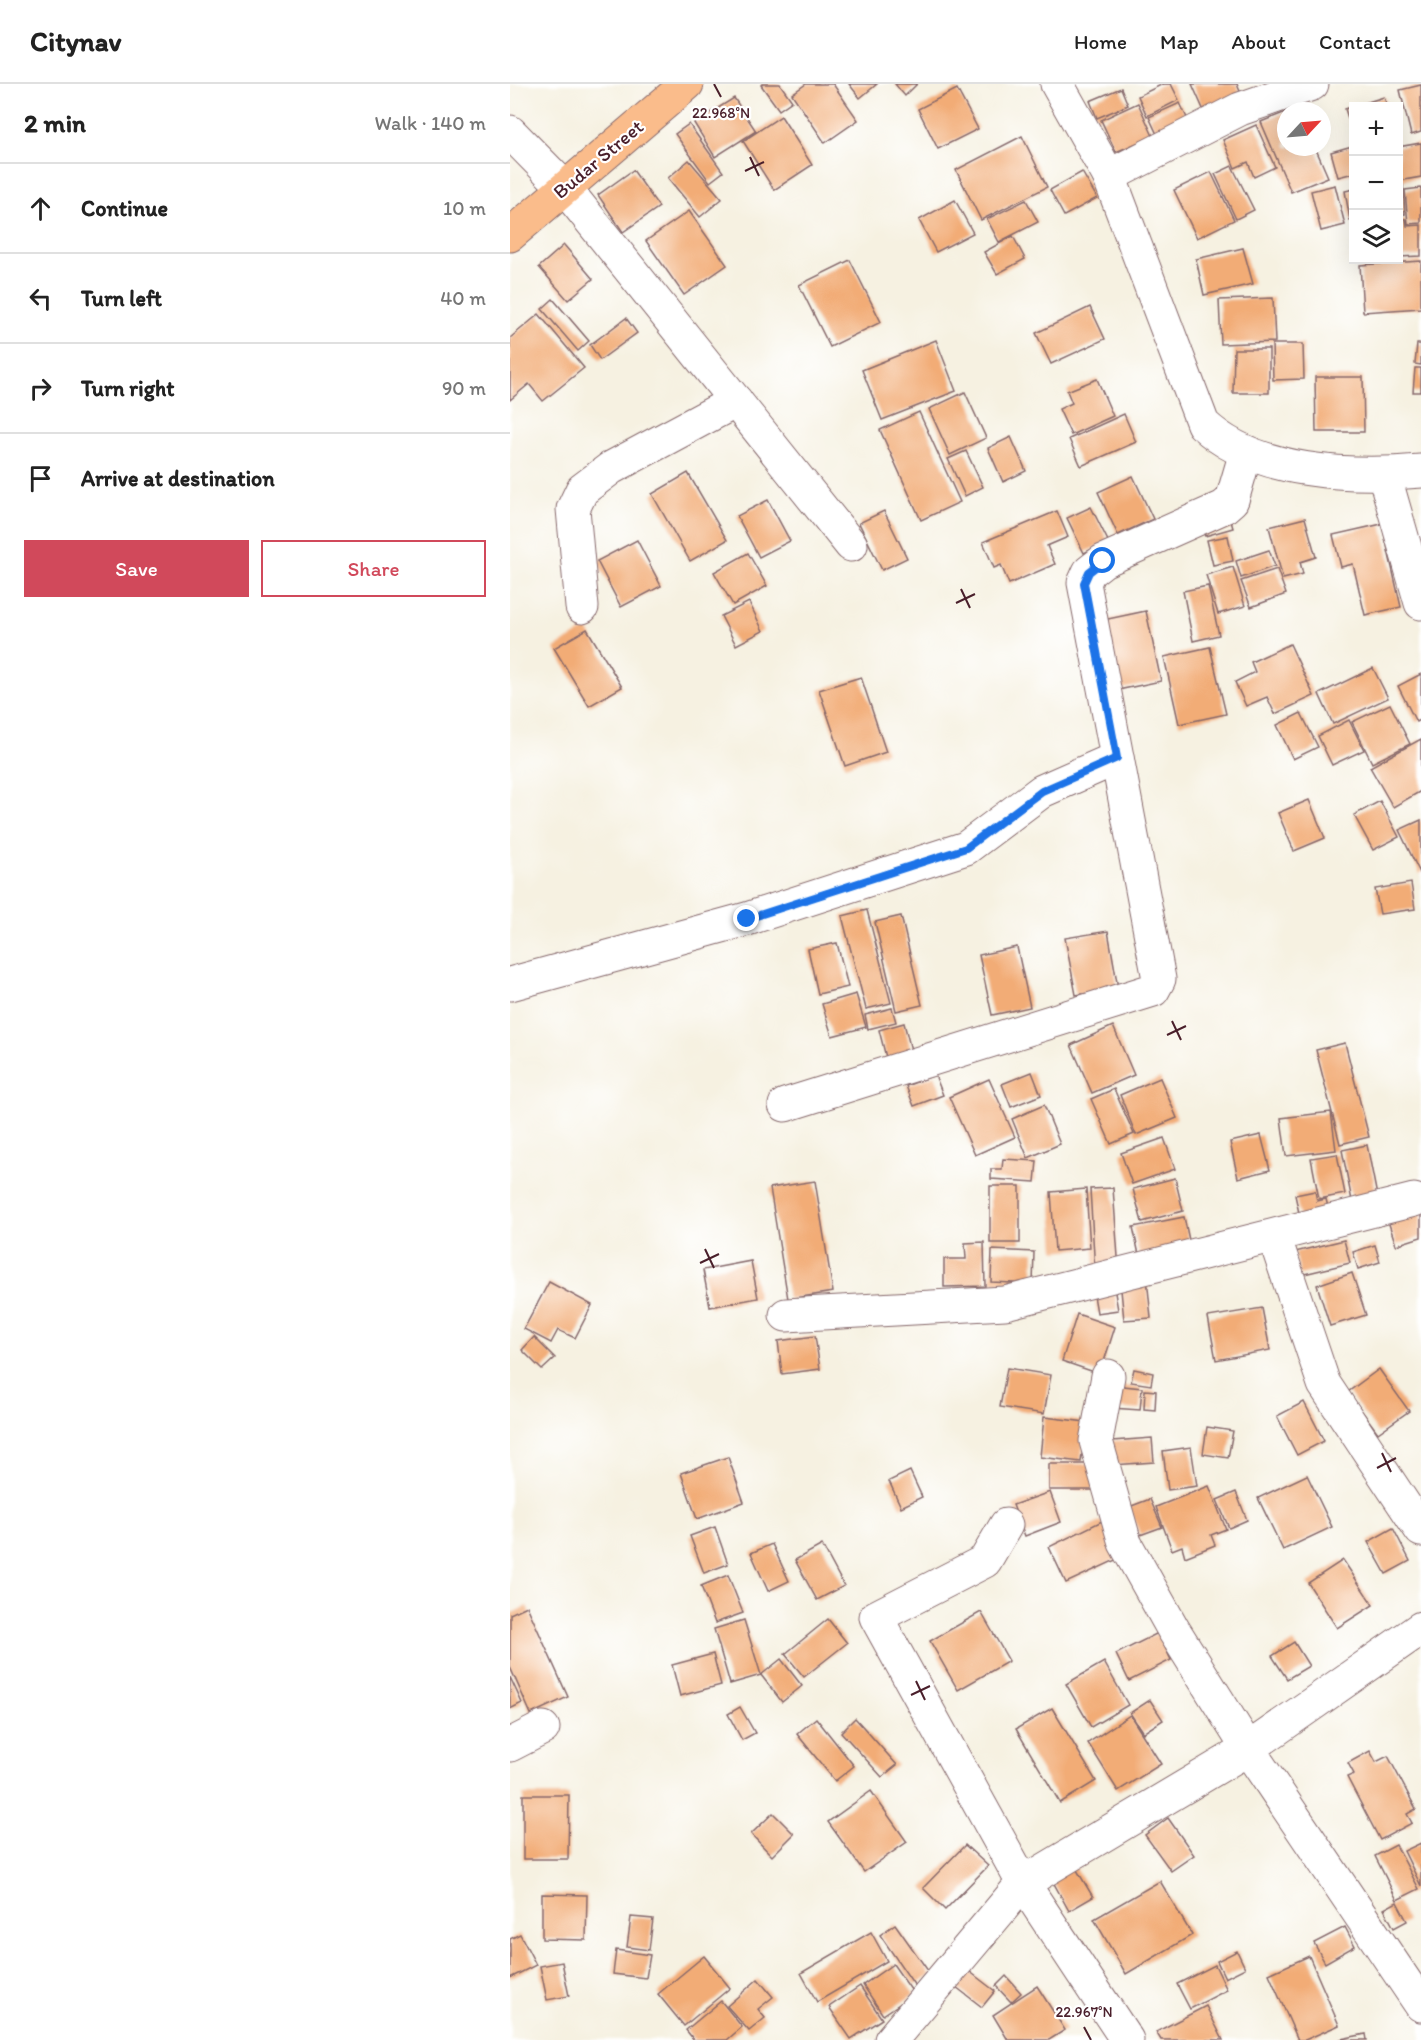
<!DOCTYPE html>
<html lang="en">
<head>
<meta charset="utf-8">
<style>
	:root { --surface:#fff; --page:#f2f2f2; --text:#222; --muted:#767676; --line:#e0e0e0; --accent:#d1495b }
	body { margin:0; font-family:Itim,sans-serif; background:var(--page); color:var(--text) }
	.controls { position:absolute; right:18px; top:18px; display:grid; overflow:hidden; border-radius:0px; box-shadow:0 6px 24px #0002 }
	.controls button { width:54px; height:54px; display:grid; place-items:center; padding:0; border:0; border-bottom:2px solid var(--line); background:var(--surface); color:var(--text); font:30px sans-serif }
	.compass { position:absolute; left:767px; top:18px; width:54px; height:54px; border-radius:50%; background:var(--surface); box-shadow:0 6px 24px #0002; rotate:64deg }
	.stop { position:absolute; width:18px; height:18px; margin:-14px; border:4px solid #1a73e8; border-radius:50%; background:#fff }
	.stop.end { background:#1a73e8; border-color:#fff; box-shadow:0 2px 6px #0008 }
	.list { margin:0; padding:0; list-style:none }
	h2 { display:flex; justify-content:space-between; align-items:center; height:78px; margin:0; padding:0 24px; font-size:26px }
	h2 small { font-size:20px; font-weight:400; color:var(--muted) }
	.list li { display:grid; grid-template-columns:39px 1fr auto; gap:18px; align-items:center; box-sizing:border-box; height:90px; padding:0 24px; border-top:2px solid var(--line) }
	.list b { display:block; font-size:22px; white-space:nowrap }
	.list em { font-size:20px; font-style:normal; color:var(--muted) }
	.actions { display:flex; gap:12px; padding:18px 24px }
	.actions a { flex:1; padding:14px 0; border:2px solid var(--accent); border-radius:0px; text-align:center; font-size:21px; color:var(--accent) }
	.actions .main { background:var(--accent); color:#fff }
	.icon { flex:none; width:33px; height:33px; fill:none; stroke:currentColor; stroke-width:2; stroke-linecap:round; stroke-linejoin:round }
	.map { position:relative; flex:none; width:911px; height:1956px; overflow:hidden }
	header { display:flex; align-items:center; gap:36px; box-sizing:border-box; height:84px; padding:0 30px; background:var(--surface); border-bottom:2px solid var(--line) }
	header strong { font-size:28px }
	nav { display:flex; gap:33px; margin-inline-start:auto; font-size:21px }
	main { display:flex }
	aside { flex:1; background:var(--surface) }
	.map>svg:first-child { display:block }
	.building { fill:#f2ac76 }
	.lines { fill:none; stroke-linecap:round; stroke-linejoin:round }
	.minor-casing { stroke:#86686b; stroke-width:35 }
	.major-casing { stroke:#86686b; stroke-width:35 }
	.minor { stroke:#fff; stroke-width:33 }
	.major { stroke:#fabc8b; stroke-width:33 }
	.route { stroke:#1a73e8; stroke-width:8 }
	.ticks { fill:none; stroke:#4a1f2b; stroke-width:2 }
	.labels { text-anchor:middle; stroke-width:4.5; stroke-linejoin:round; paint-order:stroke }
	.street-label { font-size:20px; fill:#4a1f2b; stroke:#fff }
	.ticks-label { font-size:15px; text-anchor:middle; fill:#4a1f2b; stroke:#fff; stroke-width:4.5; stroke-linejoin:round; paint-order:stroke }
</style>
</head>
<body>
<header>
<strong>Citynav</strong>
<nav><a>Home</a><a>Map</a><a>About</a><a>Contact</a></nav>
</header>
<main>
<aside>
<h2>2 min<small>Walk · 140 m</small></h2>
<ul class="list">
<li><svg class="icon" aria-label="ahead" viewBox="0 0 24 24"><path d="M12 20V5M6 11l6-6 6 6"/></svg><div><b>Continue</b></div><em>10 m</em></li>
<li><svg class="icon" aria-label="left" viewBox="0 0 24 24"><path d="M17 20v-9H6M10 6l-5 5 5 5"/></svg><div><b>Turn left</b></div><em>40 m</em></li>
<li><svg class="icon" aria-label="right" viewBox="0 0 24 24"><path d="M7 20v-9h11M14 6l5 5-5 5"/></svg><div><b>Turn right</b></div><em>90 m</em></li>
<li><svg class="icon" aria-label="arrive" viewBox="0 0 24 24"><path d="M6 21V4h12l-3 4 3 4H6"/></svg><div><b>Arrive at destination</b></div></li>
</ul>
<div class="actions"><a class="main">Save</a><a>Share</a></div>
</aside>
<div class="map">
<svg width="911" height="1956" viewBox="0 0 911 1956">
	<rect width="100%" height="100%" fill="#fff"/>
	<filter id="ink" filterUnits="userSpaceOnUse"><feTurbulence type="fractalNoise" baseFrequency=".0167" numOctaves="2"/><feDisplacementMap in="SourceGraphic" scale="12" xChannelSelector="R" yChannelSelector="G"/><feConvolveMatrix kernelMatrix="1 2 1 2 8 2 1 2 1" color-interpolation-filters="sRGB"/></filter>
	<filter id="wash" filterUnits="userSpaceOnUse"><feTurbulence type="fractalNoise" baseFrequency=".008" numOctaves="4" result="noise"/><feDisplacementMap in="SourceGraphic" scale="24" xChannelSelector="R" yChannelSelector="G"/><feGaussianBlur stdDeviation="1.35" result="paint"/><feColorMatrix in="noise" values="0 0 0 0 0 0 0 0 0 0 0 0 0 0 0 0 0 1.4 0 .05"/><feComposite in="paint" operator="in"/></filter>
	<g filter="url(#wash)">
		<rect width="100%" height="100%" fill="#f6f1e1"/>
		<g id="blocks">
			<!-- building -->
			<g class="building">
				<polygon points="253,0 270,0 282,17 269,26 251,1"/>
				<polygon points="296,0 323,0 348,36 315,59 282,10"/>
				<polygon points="339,0 367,0 350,14"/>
				<polygon points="385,0 407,0 395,12"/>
				<polygon points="653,0 661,0 669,16 637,32 628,12"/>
				<polygon points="682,0 727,0 731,10 694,27"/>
				<polygon points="911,1 911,48 901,51 890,6"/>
				<polygon points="611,4 618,21 587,34 580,17"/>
				<polygon points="447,5 468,45 428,65 408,25"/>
				<polygon points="874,13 877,22 845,22"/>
				<polygon points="224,14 246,47 205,73 184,39"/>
				<polygon points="628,19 643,52 606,68 591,36"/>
				<polygon points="670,19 683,47 652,61 639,33"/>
				<polygon points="844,22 844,49 843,49 835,25"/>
				<polygon points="776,28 776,63 805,63 818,93 781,108 751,38"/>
				<polygon points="271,32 302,81 264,106 233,57"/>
				<polygon points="179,40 213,88 200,98 165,50"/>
				<polygon points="746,41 765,83 744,93 738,78 725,84 713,56"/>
				<polygon points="512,52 537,103 471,136 446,86"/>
				<polygon points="911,59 911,93 888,97 888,63"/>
				<polygon points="842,62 844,89 828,93 821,68"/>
				<polygon points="179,76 212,115 190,133 158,94"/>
				<polygon points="722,82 744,126 726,135 705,90"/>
				<polygon points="123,86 149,123 113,148 88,111"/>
				<polygon points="572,88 587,114 554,132 540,106"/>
				<polygon points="701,88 724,136 687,154 664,106"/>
				<polygon points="825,101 835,141 811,147 801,107"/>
				<polygon points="888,101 893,101 895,130 888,131"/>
				<polygon points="911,104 911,139 898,140 895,106"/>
				<polygon points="844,105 844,135 840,136 835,107"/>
				<polygon points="445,116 463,149 426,168 409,136"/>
				<polygon points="516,116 528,138 489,158 477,135"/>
				<polygon points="179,127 217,181 174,211 136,157"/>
				<polygon points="888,135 896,135 897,142 911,141 911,172 888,173"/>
				<polygon points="503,152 515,175 487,190 474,168"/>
				<polygon points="54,161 83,195 58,216 29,183"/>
				<polygon points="733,164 743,200 694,211 686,175"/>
				<polygon points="340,176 371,238 320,263 289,201"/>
				<polygon points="911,177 911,224 853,228 850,181"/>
				<polygon points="763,214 765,258 711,260 709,216"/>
				<polygon points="43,215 79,257 68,267 32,225"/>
				<polygon points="580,223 595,255 541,280 526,249"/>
				<polygon points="29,230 74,284 33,317 19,300 0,316 0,254"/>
				<polygon points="116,234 127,249 90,276 80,261"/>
				<polygon points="426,256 446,307 372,336 352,286"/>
				<polygon points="762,260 793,260 794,295 763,296"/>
				<polygon points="907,260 911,260 911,281 905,280"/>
				<polygon points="724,265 759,265 759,309 723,309"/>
				<polygon points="905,284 911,284 911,308 903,308"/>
				<polygon points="805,293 853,293 854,348 806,348"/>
				<polygon points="587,295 603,332 561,351 549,325 562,319 557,307"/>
				<polygon points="455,308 476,354 440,371 419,325"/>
				<polygon points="409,328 450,418 411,436 370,346"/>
				<polygon points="614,330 626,358 571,382 559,355"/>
				<polygon points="501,353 516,387 493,398 478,364"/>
				<polygon points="456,367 473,403 455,412 438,375"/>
				<polygon points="178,389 217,456 180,477 142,410"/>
				<polygon points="623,392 643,435 608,451 588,408"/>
				<polygon points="258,416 280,457 249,473 227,432"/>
				<polygon points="581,423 598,457 574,469 557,434"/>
				<polygon points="374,427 397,474 372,486 349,439"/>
				<polygon points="547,427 558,453 537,462 545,480 499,500 491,481 484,484 473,458"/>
				<polygon points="719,430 723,444 695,452 690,438"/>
				<polygon points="795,434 806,473 790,478 793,490 773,495 759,443"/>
				<polygon points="872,440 891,523 855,531 843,480 831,483 823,451"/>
				<polygon points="718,452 723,477 703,481 697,456"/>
				<polygon points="127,456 151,502 111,523 87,477"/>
				<polygon points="759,466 765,482 731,494 726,477"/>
				<polygon points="238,469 257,502 223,521 204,488"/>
				<polygon points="723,483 735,522 708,530 696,491"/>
				<polygon points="767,485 776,510 741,523 731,497"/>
				<polygon points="698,502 709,551 683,557 673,507"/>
				<polygon points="239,518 253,547 226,561 211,532"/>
				<polygon points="636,527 651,597 608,606 593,536"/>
				<polygon points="77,545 112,603 79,622 44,564"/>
				<polygon points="780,560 804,612 765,630 757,613 736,622 725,598 745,588 741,578"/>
				<polygon points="700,563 716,630 669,640 654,573"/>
				<polygon points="863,584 878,614 823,640 809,610"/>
				<polygon points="911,590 911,635 906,638 888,602"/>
				<polygon points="351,593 376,668 335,682 309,606"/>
				<polygon points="880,620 900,660 862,679 842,638"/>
				<polygon points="791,629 808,663 783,675 767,641"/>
				<polygon points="839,636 854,666 822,681 808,652"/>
				<polygon points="911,655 911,707 883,723 860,683"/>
				<polygon points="799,716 815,754 784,767 768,729"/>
				<polygon points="870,717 889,753 863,766 844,731"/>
				<polygon points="911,736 911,791 889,746"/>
				<polygon points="901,799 905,825 870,830 865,805"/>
				<polygon points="357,826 381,919 356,925 332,832"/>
				<polygon points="391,832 412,921 386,927 365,838"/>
				<polygon points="598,847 608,904 566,911 555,854"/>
				<polygon points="327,859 338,903 308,910 298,865"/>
				<polygon points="507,863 520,923 482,931 469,871"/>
				<polygon points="346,910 356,943 322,952 312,920"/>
				<polygon points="382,924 386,938 358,945 355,931"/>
				<polygon points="394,939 403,974 378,981 369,946"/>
				<polygon points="603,942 624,991 582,1009 561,961"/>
				<polygon points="835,959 859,1053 830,1060 806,966"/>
				<polygon points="522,988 531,1011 501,1023 492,1000"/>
				<polygon points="425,991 433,1011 404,1022 396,1002"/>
				<polygon points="650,994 667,1034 626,1051 610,1011"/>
				<polygon points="479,995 505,1053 465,1071 439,1013"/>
				<polygon points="604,1005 624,1050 601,1060 581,1015"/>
				<polygon points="534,1021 550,1060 518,1074 502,1035"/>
				<polygon points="821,1028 826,1066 776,1072 771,1034"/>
				<polygon points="751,1051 760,1086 728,1094 720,1058"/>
				<polygon points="654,1054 665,1085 622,1100 611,1069"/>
				<polygon points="857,1061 868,1117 843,1122 832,1066"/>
				<polygon points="827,1070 835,1110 809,1115 801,1074"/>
				<polygon points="493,1075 527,1077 525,1098 481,1095 481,1085 492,1085"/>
				<polygon points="665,1094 673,1127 632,1138 623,1105"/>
				<polygon points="305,1097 323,1208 278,1215 260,1104"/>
				<rect x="480" y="1102" width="30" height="57"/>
				<polygon points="603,1104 609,1187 585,1188 580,1105"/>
				<polygon points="576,1105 580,1164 545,1167 541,1108"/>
				<polygon points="805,1107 807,1117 816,1115 820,1132 791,1138 785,1111"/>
				<polygon points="911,1126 911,1153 886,1161 876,1131"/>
				<polygon points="674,1133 682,1170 631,1180 623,1143"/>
				<polygon points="834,1156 840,1179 790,1191 785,1168"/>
				<polygon points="474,1158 475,1202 434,1203 434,1175 456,1175 455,1159"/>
				<polygon points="865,1161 870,1178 848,1185 843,1168"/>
				<polygon points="482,1166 524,1168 523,1200 481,1198"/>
				<polygon points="241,1177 248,1214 200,1223 193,1186"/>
				<polygon points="842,1189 856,1231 820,1242 807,1201"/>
				<polygon points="637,1194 641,1234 614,1236 610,1196"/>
				<polygon points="603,1197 608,1226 587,1229 582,1200"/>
				<polygon points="39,1198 82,1221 65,1254 48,1246 41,1259 14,1245"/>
				<polygon points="752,1224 760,1266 706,1276 698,1233"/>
				<polygon points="567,1230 605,1243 590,1290 552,1277"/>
				<polygon points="305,1252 310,1285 272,1290 268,1257"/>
				<polygon points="24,1253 45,1274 32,1286 12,1266"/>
				<polygon points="497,1284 541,1291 534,1330 490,1323"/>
				<polygon points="624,1285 643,1289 641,1301 621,1298"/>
				<polygon points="869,1285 899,1327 868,1349 838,1308"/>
				<polygon points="604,1301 632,1304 630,1326 602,1324"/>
				<polygon points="635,1306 646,1307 645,1326 634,1325"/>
				<polygon points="794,1318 814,1357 787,1371 767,1332"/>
				<polygon points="534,1333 576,1338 571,1378 530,1373"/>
				<polygon points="697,1343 723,1347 718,1374 693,1370"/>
				<polygon points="642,1354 644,1378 603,1381 602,1357"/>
				<polygon points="681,1363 687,1402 658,1406 653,1367"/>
				<polygon points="218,1373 234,1418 187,1435 171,1389"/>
				<rect x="539" y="1380" width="45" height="26"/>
				<polygon points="400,1387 412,1413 391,1423 379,1397"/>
				<polygon points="797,1391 822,1443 773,1466 748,1414"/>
				<polygon points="699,1402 716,1445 701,1451 705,1461 675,1473 672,1462 662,1466 646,1423"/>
				<polygon points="540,1408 551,1438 515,1452 503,1421"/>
				<polygon points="726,1408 737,1436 719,1444 707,1416"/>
				<polygon points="640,1415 652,1443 630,1451 619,1423"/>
				<polygon points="592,1437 610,1474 556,1499 539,1463"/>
				<polygon points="205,1443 218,1480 194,1489 180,1452"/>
				<polygon points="883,1444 900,1477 876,1490 858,1458"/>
				<polygon points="262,1460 279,1497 258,1507 241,1469"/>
				<polygon points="312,1461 334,1502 307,1516 285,1476"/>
				<polygon points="833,1476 863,1521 827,1544 798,1499"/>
				<polygon points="218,1491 233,1529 205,1539 191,1502"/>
				<polygon points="17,1522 58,1613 21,1630 0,1583 0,1530"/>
				<polygon points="471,1528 499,1577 448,1606 420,1557"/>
				<polygon points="318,1535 337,1559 294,1593 275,1570"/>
				<polygon points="234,1536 251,1591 220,1600 204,1545"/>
				<polygon points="648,1549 661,1576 619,1597 606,1570"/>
				<polygon points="784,1558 799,1582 777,1595 762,1572"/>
				<polygon points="203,1570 211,1601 170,1612 162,1581"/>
				<polygon points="271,1575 292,1602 272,1618 251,1591"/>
				<polygon points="594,1578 618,1621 581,1643 556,1600"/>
				<polygon points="0,1593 12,1619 0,1625"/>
				<polygon points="640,1616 653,1636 633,1649 620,1629"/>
				<polygon points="230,1623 245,1649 232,1656 218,1630"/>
				<polygon points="542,1624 586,1697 550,1719 506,1645"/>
				<polygon points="620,1631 651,1680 608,1707 578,1659"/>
				<polygon points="306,1634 344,1682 325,1697 287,1650"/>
				<polygon points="345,1634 387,1681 372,1693 331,1648"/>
				<polygon points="860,1667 866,1678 878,1672 906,1725 897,1730 902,1739 870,1756 837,1693 844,1690 838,1679"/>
				<polygon points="361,1707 397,1758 354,1788 318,1738"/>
				<polygon points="13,1711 59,1711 58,1775 13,1775"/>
				<polygon points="263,1729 284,1750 262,1772 241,1750"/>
				<polygon points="658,1734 684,1771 661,1787 635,1751"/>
				<polygon points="911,1759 911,1802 894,1767"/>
				<polygon points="455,1761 478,1782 435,1826 413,1804"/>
				<polygon points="886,1761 909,1805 887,1816 865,1772"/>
				<polygon points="564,1781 583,1813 559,1827 541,1794"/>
				<polygon points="650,1797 682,1851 616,1890 584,1835"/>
				<polygon points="32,1810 77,1811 76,1856 32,1855"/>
				<polygon points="887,1818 897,1837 884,1844 874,1825"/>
				<polygon points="121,1833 143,1835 139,1866 117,1863"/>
				<polygon points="385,1840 421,1891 405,1902 370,1851"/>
				<polygon points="835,1843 845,1862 815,1879 804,1859"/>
				<polygon points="361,1848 377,1877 307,1918 291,1889"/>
				<polygon points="10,1850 26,1881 0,1894 0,1855"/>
				<polygon points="106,1866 140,1871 136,1894 103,1890"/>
				<polygon points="727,1867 735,1884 715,1894 707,1877"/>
				<polygon points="194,1872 220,1904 174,1942 148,1910"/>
				<polygon points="799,1872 829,1941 795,1956 788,1956 759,1890"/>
				<polygon points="52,1878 59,1912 37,1916 30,1882"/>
				<polygon points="383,1880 404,1910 373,1931 353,1901"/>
				<polygon points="705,1881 717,1906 680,1925 667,1900"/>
				<polygon points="459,1887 485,1907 472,1923 446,1903"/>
				<polygon points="496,1892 511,1909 501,1918 486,1902"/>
				<polygon points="248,1895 263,1913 248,1925 255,1934 239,1947 217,1922"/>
				<polygon points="350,1902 372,1935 341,1955 319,1923"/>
				<polygon points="527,1902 555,1946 539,1956 498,1956 483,1931"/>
				<polygon points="211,1917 232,1943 217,1956 184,1956 176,1946"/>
				<polygon points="696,1922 713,1956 651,1956 646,1948"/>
				<polygon points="856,1950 857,1956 832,1956 831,1955"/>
			</g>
		</g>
	</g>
	<g filter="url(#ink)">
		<use href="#blocks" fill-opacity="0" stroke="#86686b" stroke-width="1.5"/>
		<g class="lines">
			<!-- minor casing -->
			<g class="minor-casing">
				<g id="minor">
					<path d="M547,0l52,92 94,248c52,50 150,53 218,47"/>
					<polyline points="0,48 54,103 341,461"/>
					<polyline points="599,92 730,25 802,0"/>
					<polyline points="874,390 911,519"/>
					<polyline points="72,523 63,425 72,406 101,384 226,317"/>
					<polyline points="0,900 237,835 456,764 532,707 607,674"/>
					<polyline points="275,1021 643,906 649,895 574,499 579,488 593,477 714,423 722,416 736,368"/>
					<polyline points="764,1152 814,1300 911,1446"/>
					<polyline points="276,1231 495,1219 904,1116"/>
					<polyline points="598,1292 586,1357 615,1459 663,1545 738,1665 911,1921"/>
					<polyline points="496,1441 475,1477 366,1533 513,1799 617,1956"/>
					<polyline points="0,1661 33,1644"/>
					<polyline points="381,1956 513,1799 738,1665 911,1544"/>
				</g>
			</g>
			<!-- major casing -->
			<g class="major-casing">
				<polyline id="major" points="0,151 177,0"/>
			</g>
			<!-- minor -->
			<use href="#minor" class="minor"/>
			<!-- major -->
			<use href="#major" class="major"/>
		</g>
	</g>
	<g class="lines" filter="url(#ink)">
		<!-- route -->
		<polyline class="route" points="237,835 456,764 532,707 607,674 574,499 579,488 593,477"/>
	</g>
	<!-- ticks -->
	<path class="ticks" d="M204,0l7,13M240,73l9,19M235,87l19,-9M451,505l9,19M446,519l19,-9M662,937l9,19M657,951l19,-9M195,1165l9,19M190,1179l19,-9M872,1369l9,19M867,1384l19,-10M406,1597l9,19M401,1611l19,-9M574,1943l7,13"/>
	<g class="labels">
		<!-- street labels -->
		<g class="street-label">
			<text transform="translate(88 75) rotate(-40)" y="7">Budar Street</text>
		</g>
	</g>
	<g class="ticks-label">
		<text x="211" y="34">22.968°N</text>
		<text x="574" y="1933">22.967°N</text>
	</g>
</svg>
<div class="controls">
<button>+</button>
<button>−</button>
<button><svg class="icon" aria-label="layers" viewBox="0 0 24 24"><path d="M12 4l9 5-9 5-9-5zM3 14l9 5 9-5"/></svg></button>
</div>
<svg class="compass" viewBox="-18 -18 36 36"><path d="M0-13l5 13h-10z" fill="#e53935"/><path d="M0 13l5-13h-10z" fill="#767676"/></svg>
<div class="stop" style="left:593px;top:477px"></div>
<div class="stop end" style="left:237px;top:835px"></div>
</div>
</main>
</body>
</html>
